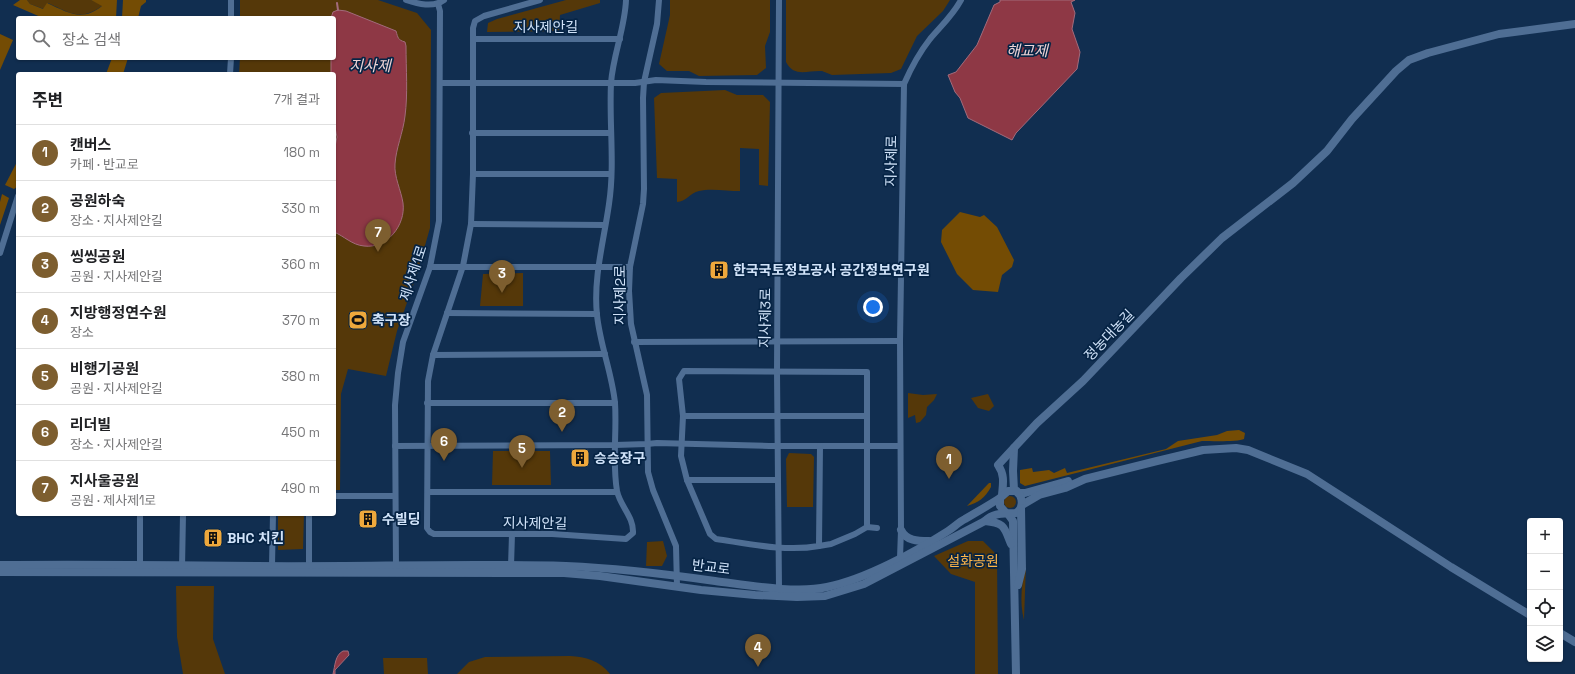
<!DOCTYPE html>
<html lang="ko">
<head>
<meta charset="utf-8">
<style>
	:root { --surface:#fff; --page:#f2f2f2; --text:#202124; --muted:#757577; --line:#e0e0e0; --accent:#7d5e2f }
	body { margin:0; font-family:"Space Grotesk","Noto Sans KR",sans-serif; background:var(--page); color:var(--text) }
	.controls { position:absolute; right:12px; bottom:12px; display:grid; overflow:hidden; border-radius:4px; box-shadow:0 1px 3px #0004 }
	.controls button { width:36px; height:36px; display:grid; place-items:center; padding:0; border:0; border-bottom:1px solid var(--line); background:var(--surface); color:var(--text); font:20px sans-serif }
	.you { position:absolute; left:873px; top:307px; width:14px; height:14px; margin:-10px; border:3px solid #fff; border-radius:50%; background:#1a73e8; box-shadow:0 0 0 6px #1a73e833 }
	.badge { display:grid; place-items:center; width:26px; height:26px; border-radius:50%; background:var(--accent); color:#fff; font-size:13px; font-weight:700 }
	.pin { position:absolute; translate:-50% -33px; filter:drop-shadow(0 1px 2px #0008) }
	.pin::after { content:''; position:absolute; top:21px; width:14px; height:12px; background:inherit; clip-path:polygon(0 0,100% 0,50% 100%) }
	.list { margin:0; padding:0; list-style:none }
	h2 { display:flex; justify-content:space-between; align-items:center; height:52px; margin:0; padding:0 16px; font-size:17px }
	h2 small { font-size:13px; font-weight:400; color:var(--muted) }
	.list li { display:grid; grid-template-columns:26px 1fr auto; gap:12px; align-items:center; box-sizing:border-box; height:56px; padding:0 16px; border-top:1px solid var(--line) }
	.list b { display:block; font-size:15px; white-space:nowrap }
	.list p { margin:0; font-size:13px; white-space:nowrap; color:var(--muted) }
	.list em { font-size:13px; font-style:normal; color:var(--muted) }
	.icon { flex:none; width:22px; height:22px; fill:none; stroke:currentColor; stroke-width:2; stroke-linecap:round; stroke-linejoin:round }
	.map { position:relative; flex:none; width:1575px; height:674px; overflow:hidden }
	.search { position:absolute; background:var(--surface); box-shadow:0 1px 3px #0004; left:16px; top:16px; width:320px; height:44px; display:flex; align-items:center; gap:10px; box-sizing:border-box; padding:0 14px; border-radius:4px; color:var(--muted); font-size:15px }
	.panel { position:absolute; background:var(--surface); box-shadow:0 1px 3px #0004; left:16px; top:72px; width:320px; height:444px; border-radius:4px }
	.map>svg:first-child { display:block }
	.green { fill:#553809 }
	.forest { fill:#744c04 }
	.water { fill:#8e3845; stroke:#a26b7b }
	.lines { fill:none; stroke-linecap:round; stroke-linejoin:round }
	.stream { stroke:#a26b7b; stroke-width:2 }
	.minor { stroke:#4f6e94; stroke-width:6 }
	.tertiary { stroke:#4f6e94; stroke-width:8 }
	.labels { text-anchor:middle; stroke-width:3.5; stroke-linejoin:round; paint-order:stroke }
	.street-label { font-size:14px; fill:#d1e3f9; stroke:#062445 }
	.poi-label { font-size:14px; font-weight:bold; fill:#d1e3f9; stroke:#062445; text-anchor:start }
	.park-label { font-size:14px; fill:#feb548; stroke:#062445 }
	.water-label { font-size:15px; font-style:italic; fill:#efd4d6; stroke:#062445 }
</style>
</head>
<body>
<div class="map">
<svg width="1575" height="674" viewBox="0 0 1575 674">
	<rect width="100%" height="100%" fill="#112e50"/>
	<!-- green -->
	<g class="green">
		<path d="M27,0h64l12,5c-22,17 -33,8 -55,-2l-4,6 -14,-5z"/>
		<polygon points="240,0 378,0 417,13 431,30 430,228 416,277 397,331 386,376 348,369 341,394 340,490 334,490 334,74 239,74 240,58 334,58 334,18 240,18"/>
		<polygon points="566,0 600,0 600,3 560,15 559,31 487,32 488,23 497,19"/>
		<polygon points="670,0 770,0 770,32 765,46 766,68 757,75 699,76 689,71 667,71 659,64 670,15"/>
		<path d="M786,0h164l-7,11 -26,25 -16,33 -10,4 -59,2c-3,-1 -7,-3 -10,-4 -14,-1 -28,7 -36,-9z"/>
		<path d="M725,90l12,5h26l7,7 -2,84 -9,-1v-36l-19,-1v43c-12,0 -30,-3 -41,0 -9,2 -13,11 -22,11v-23l-20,-1 -3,-80 7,-5z"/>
		<polygon points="523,273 523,306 480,306 483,274"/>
		<polygon points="908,393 923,395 937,394 934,400 927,407 926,415 920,422 916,423 915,415 908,418"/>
		<polygon points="988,394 994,406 989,411 978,408 971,398"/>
		<polygon points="493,451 550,451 551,485 492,485"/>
		<polygon points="789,453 811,454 814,457 813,507 787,507 786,459"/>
		<circle cx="1010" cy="502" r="6"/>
		<polygon points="278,514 304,514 303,549 278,550"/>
		<polygon points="663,541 667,556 662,566 646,566 647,542"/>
		<polygon points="968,541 983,541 997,555 998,674 975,674 975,582 951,574 934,556"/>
		<path d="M1026,564l-2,56c-5,-19 -2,-37 2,-56z"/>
		<polygon points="176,586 214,586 213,639 225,674 183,674 177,637"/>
		<path d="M570,656c16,1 29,4 40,18h-153l12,-12 16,-5z"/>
		<polygon points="383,658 427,658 428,674 384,674"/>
	</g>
	<!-- forest -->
	<g class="forest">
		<path d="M20,0h7l3,4 13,5 4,-6c22,10 35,19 55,3l-11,-6h26l-1,18h-73l-30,-13z"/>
		<polygon points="123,0 146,0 146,2 141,6 138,18 122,18"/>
		<polygon points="0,34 13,40 0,70"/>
		<polygon points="112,58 128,58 123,74 106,74"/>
		<polygon points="18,160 18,186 14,189 5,185"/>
		<polygon points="2,194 9,198 0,225 0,202"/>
		<polygon points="960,212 980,217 984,215 997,227 1014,260 1012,267 1002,275 998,292 973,290 957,274 941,242 942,230"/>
		<path d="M1239,430l6,3 -1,6c-5,3 -33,2 -42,2l-177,45 -5,-3v-13l12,-2 1,4 16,-2 5,3 11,-5 2,5 99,-24 12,-8 39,-6 10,-4z"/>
		<path d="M989,483h2v4c-6,11 -12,15 -24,19z"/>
	</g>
	<!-- water -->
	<g class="water">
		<polygon points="1000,0 1075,0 1071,2 1075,13 1072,29 1080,52 1077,69 1016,133 1012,140 968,118 960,98 955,92 948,75 956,72 977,45 994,5 1000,2"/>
		<path d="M338,10l8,1 50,20c2,7 2,9 9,11l1,4c0,23 2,48 -1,70 -2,17 -9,32 -10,48 -1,13 6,26 8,39 3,22 -16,46 -39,43 -12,-1 -20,-10 -30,-14v-81l3,-14 -3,-14v-49h-3v-16h3v-40h-3l2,-6z"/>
		<path d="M343,651h5l1,4 -14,15v4h-2c2,-8 2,-19 10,-23z"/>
	</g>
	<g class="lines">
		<!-- stream -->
		<polyline class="stream" points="337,3 338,10"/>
		<!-- minor -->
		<g class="minor">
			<path d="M406,0c12,4 27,8 38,0"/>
			<path d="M540,0l-56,16 -9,5 -2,7v146l-2,50 -8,42 -30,89 -5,26 -1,147 3,4 4,2h118l74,5 7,-6c1,-16 -13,-27 -16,-42 -5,-29 0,-59 -2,-88 -3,-30 -15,-58 -18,-88 -4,-37 7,-75 12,-111 6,-40 0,-81 2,-121 2,-28 14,-55 15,-83"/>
			<polyline points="659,0 657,24 644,82 643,98 644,189 643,204 630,267 629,291 631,324 647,395 648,472 653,490 676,546 677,586"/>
			<polyline points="779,0 777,372 779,588"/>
			<polyline points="231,18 231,0"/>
			<polyline points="473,39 620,39"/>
			<polyline points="230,74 231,58"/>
			<polyline points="440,83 635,83 656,80 706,82 904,84"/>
			<polyline points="472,133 610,133"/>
			<polyline points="473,174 611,174"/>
			<polyline points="471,224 605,225"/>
			<polyline points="0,253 18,196"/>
			<polyline points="430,267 630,267"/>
			<polyline points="447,313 597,314"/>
			<polyline points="634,342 900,341"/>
			<polyline points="433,355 605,354"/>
			<polyline points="427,403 615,403"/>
			<polyline points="683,416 866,416"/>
			<polyline points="395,446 615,445 647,444 657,443 769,446 900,446"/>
			<path d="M820,446l-1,100c-33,6 -69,-2 -103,-7l-6,-5 -23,-54 -6,-24 2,-40 -4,-37 5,-8 183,1v155"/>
			<polyline points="687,480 778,480"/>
			<polyline points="428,492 617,492"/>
			<polyline points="334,496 395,496"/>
			<polyline points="819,546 831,544 855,534 867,527 877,528"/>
			<path d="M900,558l1,-28 -1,-189 4,-257c7,-16 15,-31 26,-45 11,-13 23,-24 31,-39"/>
			<polyline points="140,564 140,514"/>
			<polyline points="272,566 273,514"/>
			<polyline points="309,566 309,514"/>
			<polyline points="511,566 512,534"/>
			<polyline points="182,568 183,514"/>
			<polyline points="396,569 395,405 398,373 403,342 430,267 439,221 440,11 438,4"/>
		</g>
		<!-- tertiary -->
		<g class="tertiary">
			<polyline points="1014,448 1013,471 1014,490"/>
			<polyline points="1018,493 1025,493 1068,481"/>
			<path d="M1002,495c1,-11 3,-20 -4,-30l39,-42 46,-42 98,-103 41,-40 71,-55 34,-32 25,-32 44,-48 13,-11 19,-7 71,-19 76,-10"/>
			<polyline points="1022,505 1039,495 1065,488 1085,479 1157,461 1203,450 1236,448 1248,450 1307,474 1451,567 1530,615"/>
			<polyline points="1008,514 1013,521 1016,674"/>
			<path d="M985,521c20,2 19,6 26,23"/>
			<path d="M901,530c5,11 17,11 28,11"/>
			<path d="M0,565c86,-1 172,0 257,1 103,1 206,-3 309,0 49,2 100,8 149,15 32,4 81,13 112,6 39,-8 88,-35 121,-56 6,-4 11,-9 17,-12 12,-7 24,-14 35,-21"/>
			<path d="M0,572l564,1 36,3 101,14 54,5 42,2 28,-1 39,-12 121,-63c9,-9 19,-7 31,-8 8,-5 7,-15 1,-22h-9l-8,7v8l6,7"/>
			<polyline points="1018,585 1022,569 1021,508"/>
			<polyline points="1560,633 1575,642"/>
		</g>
	</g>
	<!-- icons -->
	<defs>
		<g id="building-square" transform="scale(1)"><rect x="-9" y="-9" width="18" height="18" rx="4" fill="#eea83c" stroke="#062445"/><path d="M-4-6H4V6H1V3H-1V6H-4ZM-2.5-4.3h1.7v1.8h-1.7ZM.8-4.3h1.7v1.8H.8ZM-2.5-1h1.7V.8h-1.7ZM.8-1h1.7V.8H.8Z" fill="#111"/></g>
		<g id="stadium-square" transform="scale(1)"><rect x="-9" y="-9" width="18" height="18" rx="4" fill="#eea83c" stroke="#062445"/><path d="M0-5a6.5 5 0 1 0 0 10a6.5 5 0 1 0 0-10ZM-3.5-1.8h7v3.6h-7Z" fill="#111"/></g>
	</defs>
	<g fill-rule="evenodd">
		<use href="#building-square" x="719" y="270"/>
		<use href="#stadium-square" x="358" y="320"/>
		<use href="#building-square" x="580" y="458"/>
		<use href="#building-square" x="368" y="519"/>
		<use href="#building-square" x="213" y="538"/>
	</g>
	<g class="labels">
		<!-- street labels -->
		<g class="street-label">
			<text x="546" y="32">지사제안길</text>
			<text transform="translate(891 161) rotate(-89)" y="5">지사제로</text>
			<text transform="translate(413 273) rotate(-72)" y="5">제사제1로</text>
			<text transform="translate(620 295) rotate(-90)" y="5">지사제2로</text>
			<text transform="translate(765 318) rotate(-89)" y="5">지사제3로</text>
			<text transform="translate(1109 335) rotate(-46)" y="5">정농대농길</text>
			<text transform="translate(535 523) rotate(1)" y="5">지사제안길</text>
			<text transform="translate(711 567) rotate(7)" y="5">반교로</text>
		</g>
		<!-- poi labels -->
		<g class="poi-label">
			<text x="733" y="275">한국국토정보공사 공간정보연구원</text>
			<text x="372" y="325">축구장</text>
			<text x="594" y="463">승승장구</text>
			<text x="382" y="524">수빌딩</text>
			<text x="227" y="543">BHC 치킨</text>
		</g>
		<!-- park labels -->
		<g class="park-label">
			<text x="973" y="566">설화공원</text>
		</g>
		<!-- water labels -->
		<g class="water-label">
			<text x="1027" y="56">해교제</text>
			<text x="370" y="71">지사제</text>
		</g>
	</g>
</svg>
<div class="controls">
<button>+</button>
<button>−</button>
<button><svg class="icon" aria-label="locate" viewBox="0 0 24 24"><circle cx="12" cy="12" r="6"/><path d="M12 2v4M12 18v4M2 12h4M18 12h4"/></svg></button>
<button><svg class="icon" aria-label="layers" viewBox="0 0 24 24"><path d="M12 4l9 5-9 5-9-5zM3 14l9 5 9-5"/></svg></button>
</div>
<div class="you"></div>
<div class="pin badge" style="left:949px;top:479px">1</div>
<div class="pin badge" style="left:562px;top:432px">2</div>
<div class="pin badge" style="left:502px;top:293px">3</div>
<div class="pin badge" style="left:758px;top:667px">4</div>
<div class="pin badge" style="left:522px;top:468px">5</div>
<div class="pin badge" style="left:444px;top:461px">6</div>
<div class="pin badge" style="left:378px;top:252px">7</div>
<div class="search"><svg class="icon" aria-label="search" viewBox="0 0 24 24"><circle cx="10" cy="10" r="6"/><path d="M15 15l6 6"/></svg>장소 검색</div>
<section class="panel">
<h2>주변<small>7개 결과</small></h2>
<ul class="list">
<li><span class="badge">1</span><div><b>캔버스</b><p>카페 · 반교로</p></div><em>180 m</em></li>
<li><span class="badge">2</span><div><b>공원하숙</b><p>장소 · 지사제안길</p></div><em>330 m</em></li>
<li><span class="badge">3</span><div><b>씽씽공원</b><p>공원 · 지사제안길</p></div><em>360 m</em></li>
<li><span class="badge">4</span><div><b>지방행정연수원</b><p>장소</p></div><em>370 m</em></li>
<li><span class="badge">5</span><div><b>비행기공원</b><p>공원 · 지사제안길</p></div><em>380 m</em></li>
<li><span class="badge">6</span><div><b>리더빌</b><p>장소 · 지사제안길</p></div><em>450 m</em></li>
<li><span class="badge">7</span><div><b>지사울공원</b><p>공원 · 제사제1로</p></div><em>490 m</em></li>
</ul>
</section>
</div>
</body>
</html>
